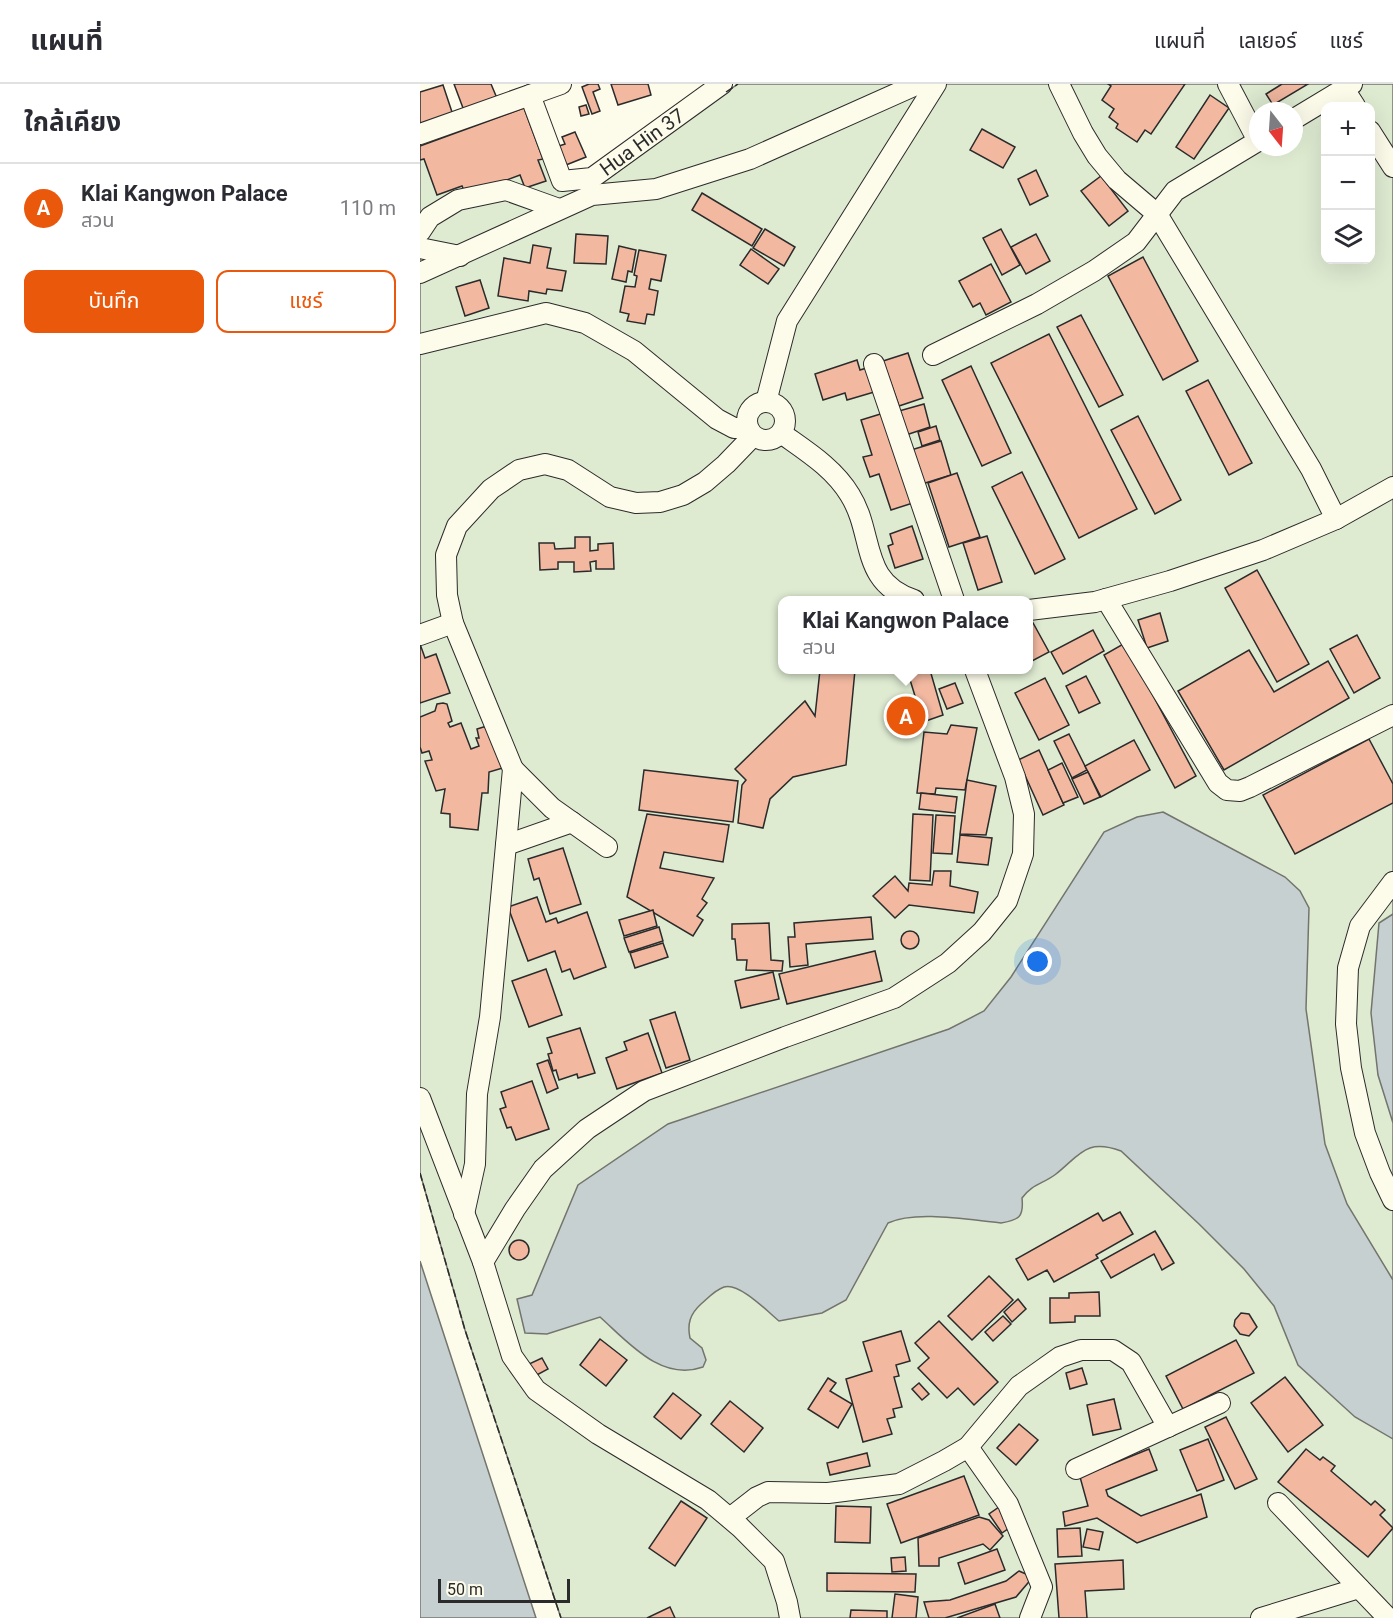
<!DOCTYPE html>
<html lang="th">
<head>
<meta charset="utf-8">
<style>
	:root { --surface:#fff; --page:#f2f2f3; --text:#2b2b33; --muted:#7c7c81; --line:#e1e1e2; --accent:#ea580c }
	body { margin:0; font-family:Roboto,"Noto Sans Thai",sans-serif; background:var(--page); color:var(--text) }
	.controls { position:absolute; right:18px; top:18px; display:grid; overflow:hidden; border-radius:12px; box-shadow:0 6px 24px #0002 }
	.controls button { width:54px; height:54px; display:grid; place-items:center; padding:0; border:0; border-bottom:2px solid var(--line); background:var(--surface); color:var(--text); font:30px sans-serif }
	.compass { position:absolute; left:829px; top:18px; width:54px; height:54px; border-radius:50%; background:var(--surface); box-shadow:0 6px 24px #0002; rotate:163deg }
	.scale { position:absolute; left:18px; bottom:15px; width:132px; box-sizing:border-box; padding-left:6px; border:3px solid #2b2b2b; border-top:0; font-size:16px; line-height:21px; white-space:nowrap; color:#2b2b2b; -webkit-text-stroke:4px #fdfbea; paint-order:stroke }
	.you { position:absolute; left:618px; top:878px; width:21px; height:21px; margin:-15px; border:4px solid #fff; border-radius:50%; background:#1a73e8; box-shadow:0 0 0 9px #1a73e833 }
	.badge { display:grid; place-items:center; width:39px; height:39px; border-radius:50%; background:var(--accent); color:#fff; font-size:20px; font-weight:700 }
	.pin { position:absolute; translate:-50% -50%; border:3px solid #fff; box-shadow:0 2px 6px #0006 }
	.popup { position:absolute; left:358px; top:512px; width:255px; height:78px; box-sizing:border-box; display:grid; place-content:center; border-radius:12px; background:var(--surface); filter:drop-shadow(0 2px 4px #0005); font-size:20px; white-space:nowrap; color:var(--muted) }
	.popup b { font-size:22px; color:var(--text) }
	.popup::after { content:''; position:absolute; left:50%; top:100%; margin-left:-12px; border:12px solid transparent; border-top-color:var(--surface) }
	.list { margin:0; padding:0; list-style:none }
	h2 { display:flex; justify-content:space-between; align-items:center; height:78px; margin:0; padding:0 24px; font-size:26px }
	h2 small { font-size:20px; font-weight:400; color:var(--muted) }
	.list li { display:grid; grid-template-columns:39px 1fr auto; gap:18px; align-items:center; box-sizing:border-box; height:90px; padding:0 24px; border-top:2px solid var(--line) }
	.list b { display:block; font-size:22px; white-space:nowrap }
	.list p { margin:0; font-size:20px; white-space:nowrap; color:var(--muted) }
	.list em { font-size:20px; font-style:normal; color:var(--muted) }
	.actions { display:flex; gap:12px; padding:18px 24px }
	.actions a { flex:1; padding:14px 0; border:2px solid var(--accent); border-radius:12px; text-align:center; font-size:21px; color:var(--accent) }
	.actions .main { background:var(--accent); color:#fff }
	.icon { flex:none; width:33px; height:33px; fill:none; stroke:currentColor; stroke-width:2; stroke-linecap:round; stroke-linejoin:round }
	.map { position:relative; flex:none; width:973px; height:1534px; overflow:hidden }
	header { display:flex; align-items:center; gap:36px; box-sizing:border-box; height:84px; padding:0 30px; background:var(--surface); border-bottom:2px solid var(--line) }
	header strong { font-size:28px }
	nav { display:flex; gap:33px; margin-inline-start:auto; font-size:21px }
	main { display:flex }
	aside { flex:1; background:var(--surface) }
	.map>svg:first-child { display:block }
	.green { fill:#deebd1; stroke:#74746e; stroke-width:1.5; fill-rule:evenodd }
	.water { fill:#c7d0d0; stroke:#74746e; stroke-width:1.5 }
	.building { fill:#f2b8a0; stroke:#2b2b2b; stroke-width:1.5 }
	.lines { fill:none; stroke-linecap:round; stroke-linejoin:round }
	.minor-casing { stroke:#2b2b2b; stroke-width:22 }
	.minor { stroke:#fdfbea; stroke-width:20 }
	.fence { stroke:#2b2b2b; stroke-width:1.5; stroke-dasharray:8 3; stroke-linecap:butt }
	.labels { text-anchor:middle; stroke-width:4.5; stroke-linejoin:round; paint-order:stroke }
	.street-label { font-size:20px; fill:#2b2b2b; stroke:#fdfbea }
</style>
</head>
<body>
<header>
<strong>แผนที่</strong>
<nav><a>แผนที่</a><a>เลเยอร์</a><a>แชร์</a></nav>
</header>
<main>
<aside>
<h2>ใกล้เคียง<small></small></h2>
<ul class="list">
<li><span class="badge">A</span><div><b>Klai Kangwon Palace</b><p>สวน</p></div><em>110 m</em></li>
</ul>
<div class="actions"><a class="main">บันทึก</a><a>แชร์</a></div>
</aside>
<div class="map">
<svg width="973" height="1534" viewBox="0 0 973 1534">
	<rect width="100%" height="100%" fill="#fdfbea"/>
	<!-- green -->
	<path class="green" d="M318,0h655v1534h-832l-96,-288 -45,-157v-1032l107,-39 31,89 38,-8zM906,22h44v154h-44zM838,27h36v36h-36zM363,516h246v70h-246z"/>
	<!-- water -->
	<g class="water">
		<path d="M743,728l122,65 15,14 9,17 -3,101 19,135 22,60 46,76v159l-38,-22 -57,-52 -24,-59 -30,-37 -45,-45 -78,-73c-35,-13 -41,4 -65,23 -13,10 -24,10 -34,24 2,19 -3,22 -21,25 -32,-3 -85,-13 -113,0l-42,77 -24,13 -43,8c-12,-10 -40,-39 -55,-34 -9,3 -16,11 -23,17 -11,10 -14,20 -11,34l12,10 4,12 -3,7c-42,15 -75,-25 -103,-50l-53,17 -22,-1 -8,-34 15,-4 46,-110 90,-61 281,-95 35,-18 27,-34 93,-145 33,-15z"/>
		<polygon points="973,830 973,1039 958,991 951,929 959,839"/>
		<polygon points="0,1177 116,1534 0,1534"/>
	</g>
	<!-- building -->
	<g class="building">
		<polygon points="34,0 71,0 79,19 46,32"/>
		<polygon points="169,0 178,0 180,5 173,8 180,27 172,30 162,3"/>
		<polygon points="191,0 228,0 231,11 198,21"/>
		<polygon points="688,0 765,0 731,50 725,46 717,58 696,44 698,40 689,33 694,25 682,16 691,2"/>
		<polygon points="862,0 888,0 853,21 846,10"/>
		<polygon points="23,1 34,34 0,46 0,8"/>
		<polygon points="790,11 809,24 774,75 756,63"/>
		<polygon points="166,21 169,30 161,32 159,23"/>
		<polygon points="104,24 123,75 118,76 126,97 105,104 100,91 46,111 42,102 17,111 4,75 0,76 0,62"/>
		<polygon points="562,45 595,63 583,84 550,66"/>
		<polygon points="155,48 166,73 141,83 133,64 145,60 142,53"/>
		<polygon points="616,86 628,112 610,121 598,95"/>
		<polygon points="681,92 708,127 689,142 661,107"/>
		<polygon points="282,109 342,145 332,162 272,126"/>
		<polygon points="345,145 375,163 364,182 333,164"/>
		<polygon points="581,145 600,181 582,191 563,154"/>
		<polygon points="156,150 188,152 186,180 154,179"/>
		<polygon points="616,150 630,177 606,190 591,163"/>
		<polygon points="113,161 131,164 127,184 146,187 142,207 127,205 126,210 109,207 108,217 78,212 84,174 110,179"/>
		<polygon points="199,162 216,166 212,188 208,187 206,198 192,195"/>
		<polygon points="331,165 359,185 348,200 320,181"/>
		<polygon points="219,166 246,171 241,197 231,195 229,205 238,207 234,231 227,230 225,240 207,237 209,230 200,228 205,202 215,203 217,192 214,191"/>
		<polygon points="723,173 778,277 743,296 688,192"/>
		<polygon points="571,180 591,218 566,231 560,219 553,223 539,197"/>
		<polygon points="60,196 69,224 45,232 36,203"/>
		<polygon points="661,231 703,311 679,323 637,243"/>
		<polygon points="629,250 717,425 659,454 571,279"/>
		<polygon points="488,269 503,314 479,322 463,277"/>
		<polygon points="437,276 440,286 453,282 461,306 427,316 425,309 403,316 395,290"/>
		<polygon points="551,282 591,369 562,382 522,296"/>
		<polygon points="788,296 832,379 809,391 766,307"/>
		<polygon points="504,320 510,343 486,351 479,327"/>
		<polygon points="467,328 496,418 471,426 459,390 450,393 443,373 452,371 441,336"/>
		<polygon points="718,332 761,416 735,430 691,346"/>
		<polygon points="516,342 520,356 502,362 498,348"/>
		<polygon points="521,357 531,391 502,400 491,366"/>
		<polygon points="602,388 645,475 615,490 572,403"/>
		<polygon points="537,389 560,453 529,463 508,399"/>
		<polygon points="492,442 503,475 475,484 468,462 473,460 470,450"/>
		<polygon points="567,452 582,498 558,506 543,459"/>
		<polygon points="155,453 170,453 170,467 178,466 178,460 193,459 194,485 176,485 176,477 170,478 171,487 154,488 154,478 138,478 138,485 120,486 119,459 134,459 135,465 155,464"/>
		<polygon points="837,486 889,580 857,598 805,504"/>
		<polygon points="740,529 748,557 727,564 718,536"/>
		<polygon points="612,537 629,568 612,577 609,571 609,539"/>
		<polygon points="673,546 684,567 643,590 631,568"/>
		<polygon points="937,551 960,594 934,609 910,565"/>
		<polygon points="705,559 776,692 755,704 684,571"/>
		<polygon points="0,560 5,574 16,570 30,609 0,619"/>
		<polygon points="829,566 854,608 908,577 929,614 804,686 758,607"/>
		<polygon points="400,586 435,586 426,681 373,693 350,715 343,744 318,739 322,701 326,696 315,685 385,617 395,632"/>
		<polygon points="487,586 510,586 523,631 503,638"/>
		<polygon points="666,592 680,619 659,629 646,602"/>
		<polygon points="625,594 649,641 619,656 595,609"/>
		<polygon points="535,599 543,619 527,625 519,605"/>
		<polygon points="23,619 27,620 32,637 28,639 30,643 41,639 51,665 59,662 56,654 59,654 57,645 70,641 86,683 69,688 68,709 62,709 58,746 30,743 30,730 21,729 25,705 16,707 5,677 12,676 9,667 2,669 0,663 0,633 15,627 17,620"/>
		<polygon points="531,641 557,644 545,706 516,704 515,710 497,709 504,648 527,650"/>
		<polygon points="649,650 667,686 652,694 634,657"/>
		<polygon points="949,655 973,700 973,719 875,770 843,711"/>
		<polygon points="714,656 730,686 681,713 665,682"/>
		<polygon points="619,666 644,721 623,731 598,676"/>
		<polygon points="642,679 658,713 643,719 628,686"/>
		<polygon points="224,686 318,697 313,738 219,726"/>
		<polygon points="668,688 680,713 664,720 652,695"/>
		<polygon points="547,696 576,702 566,751 540,750"/>
		<polygon points="501,709 537,713 535,729 499,725"/>
		<polygon points="227,730 309,741 303,778 244,768 240,784 294,794 282,815 287,819 277,832 283,836 273,852 207,813"/>
		<polygon points="493,730 513,731 510,797 490,796"/>
		<polygon points="516,731 535,732 532,770 513,769"/>
		<polygon points="540,751 572,754 568,781 537,778"/>
		<polygon points="143,764 161,820 130,830 119,794 114,796 108,775"/>
		<polygon points="514,787 531,787 530,802 558,808 554,829 489,821 475,834 453,812 475,792 488,807 489,799 512,801"/>
		<polygon points="117,813 126,838 136,834 138,839 167,828 186,883 154,895 150,885 142,888 135,867 108,877 88,823"/>
		<polygon points="233,826 237,842 204,852 199,836"/>
		<polygon points="451,833 453,855 386,860 388,881 370,883 368,853 375,853 374,839"/>
		<polygon points="349,839 351,876 363,877 362,887 326,886 327,876 317,876 315,855 312,855 312,840"/>
		<polygon points="239,843 243,857 209,868 204,854"/>
		<circle cx="490" cy="856" r="9"/>
		<polygon points="243,859 248,873 215,884 210,869"/>
		<polygon points="455,867 462,897 367,920 359,890"/>
		<polygon points="126,885 142,931 109,943 92,897"/>
		<polygon points="353,888 359,915 321,924 315,897"/>
		<polygon points="255,928 270,976 246,984 230,936"/>
		<polygon points="160,944 175,989 158,994 157,990 139,996 136,986 133,987 128,970 132,969 127,954"/>
		<polygon points="228,949 242,989 197,1005 186,974 207,966 204,958"/>
		<polygon points="128,976 138,1004 127,1009 117,980"/>
		<polygon points="112,997 129,1045 96,1056 91,1043 87,1044 80,1025 86,1023 81,1008"/>
		<polygon points="700,1128 713,1150 676,1171 678,1174 634,1198 627,1186 608,1196 596,1175 678,1129 683,1137"/>
		<polygon points="735,1147 754,1179 742,1186 734,1170 691,1194 681,1177"/>
		<circle cx="99" cy="1166" r="10"/>
		<polygon points="569,1192 593,1216 552,1256 528,1232"/>
		<polygon points="679,1208 680,1232 655,1232 655,1238 630,1239 630,1214 649,1214 649,1209"/>
		<polygon points="598,1215 606,1225 592,1238 584,1228"/>
		<polygon points="821,1229 829,1230 837,1243 829,1252 820,1250 814,1242 815,1236"/>
		<polygon points="583,1232 591,1240 573,1257 565,1248"/>
		<polygon points="519,1237 578,1298 554,1321 538,1304 527,1314 498,1284 509,1274 495,1259"/>
		<polygon points="481,1247 490,1277 476,1281 479,1292 474,1293 482,1323 473,1325 475,1333 467,1335 472,1350 443,1358 426,1295 452,1287 443,1258"/>
		<polygon points="180,1255 207,1276 186,1302 160,1281"/>
		<polygon points="816,1256 834,1289 763,1325 746,1292"/>
		<polygon points="122,1274 128,1285 115,1292 109,1280"/>
		<polygon points="662,1284 667,1300 650,1305 646,1289"/>
		<polygon points="865,1293 903,1341 868,1368 831,1319"/>
		<polygon points="408,1294 416,1299 410,1307 432,1320 418,1344 388,1325"/>
		<polygon points="499,1299 509,1310 502,1316 492,1305"/>
		<polygon points="253,1309 281,1331 261,1355 234,1333"/>
		<polygon points="694,1315 701,1345 673,1351 667,1321"/>
		<polygon points="310,1317 343,1344 324,1368 291,1340"/>
		<polygon points="806,1333 837,1395 815,1405 785,1343"/>
		<polygon points="599,1340 618,1356 596,1381 577,1364"/>
		<polygon points="788,1355 804,1396 777,1407 760,1366"/>
		<polygon points="729,1365 737,1386 686,1406 688,1412 721,1432 781,1410 787,1433 717,1459 677,1434 645,1442 643,1428 668,1422 660,1393"/>
		<polygon points="886,1365 900,1376 903,1373 915,1382 911,1387 951,1421 955,1417 965,1426 960,1431 973,1444 948,1473 858,1398"/>
		<polygon points="447,1369 450,1382 410,1391 407,1379"/>
		<polygon points="544,1392 559,1431 481,1459 467,1420"/>
		<polygon points="261,1417 287,1434 255,1482 229,1464"/>
		<polygon points="416,1422 451,1423 450,1459 415,1458"/>
		<polygon points="579,1423 592,1442 582,1449 569,1430"/>
		<polygon points="559,1433 569,1436 583,1452 570,1466 563,1460 519,1474 519,1482 499,1482 498,1454"/>
		<polygon points="660,1444 662,1472 638,1473 637,1445"/>
		<polygon points="667,1445 683,1448 679,1466 663,1463"/>
		<polygon points="577,1465 585,1486 545,1500 538,1479"/>
		<polygon points="485,1473 486,1487 472,1488 471,1474"/>
		<polygon points="703,1476 704,1505 665,1507 667,1534 639,1534 635,1480"/>
		<polygon points="599,1487 613,1493 596,1513 525,1534 509,1534 504,1518 530,1516 586,1497"/>
		<polygon points="407,1489 496,1490 495,1508 407,1507"/>
		<polygon points="475,1510 498,1513 496,1534 472,1534"/>
		<polygon points="575,1520 580,1534 537,1534"/>
		<polygon points="250,1523 255,1534 227,1534"/>
		<polygon points="431,1526 467,1527 467,1534 430,1534"/>
	</g>
	<g class="lines">
		<!-- minor casing -->
		<g class="minor-casing">
			<g id="minor">
				<polyline points="639,0 663,49 677,72 697,96 737,130 891,385 916,435"/>
				<polyline points="808,0 838,57"/>
				<polyline points="924,5 935,22"/>
				<polyline points="110,11 142,97 172,94 302,0"/>
				<polyline points="874,35 932,0"/>
				<polyline points="950,47 973,83"/>
				<polyline points="0,50 141,0"/>
				<polyline points="0,148 10,133 38,116 86,106 139,125"/>
				<polyline points="0,164 40,172"/>
				<polyline points="0,189 172,111 236,105 330,75 498,0"/>
				<polyline points="0,260 126,229 165,239 214,267 297,335 314,344 328,344"/>
				<polyline points="513,271 617,220 674,187 716,158 755,107 838,57"/>
				<polyline points="454,280 534,516"/>
				<circle cx="346" cy="337" r="19"/>
				<polyline points="346,318 367,237 516,0"/>
				<path d="M361,349c25,18 53,35 69,62 25,40 9,87 64,105"/>
				<polyline points="686,515 798,699 807,706 820,707 830,703 973,631"/>
				<polyline points="609,526 675,518 750,497 843,466 916,435 973,403"/>
				<polyline points="0,551 33,539"/>
				<polyline points="93,685 132,724 187,763"/>
				<polyline points="86,761 152,738"/>
				<polyline points="973,798 940,842 928,884 926,940 931,984 945,1049 960,1089 973,1116"/>
				<polyline points="0,1014 63,1178 92,1272 116,1306 178,1350 288,1416 320,1443 354,1477 367,1518 370,1534"/>
				<polyline points="44,1130 55,1080 57,1010 70,933 93,685 33,539 27,511 26,471 37,442 71,405 99,386 125,380 148,386 190,413 216,419 240,418 263,411 285,398 306,380 333,352"/>
				<polyline points="63,1178 95,1125 123,1085 167,1045 224,1007 365,953 474,914 528,879 562,848 587,817 603,770 604,730 595,693 555,586"/>
				<polyline points="548,1363 588,1420 622,1503 610,1534"/>
				<polyline points="656,1385 800,1319"/>
				<polyline points="858,1419 968,1534"/>
				<polyline points="310,1434 337,1413 348,1408 408,1409 479,1400 524,1377 548,1363 599,1302 640,1273 661,1266 693,1266 711,1278 748,1343"/>
				<polyline points="841,1534 939,1504"/>
			</g>
		</g>
		<!-- minor -->
		<use href="#minor" class="minor"/>
		<!-- fence -->
		<g class="fence">
			<polyline points="306,8 318,0"/>
			<polyline points="0,1089 45,1246 141,1534"/>
		</g>
	</g>
	<g class="labels">
		<!-- street labels -->
		<g class="street-label">
			<text transform="translate(222 58) rotate(-36)" y="7">Hua Hin 37</text>
		</g>
	</g>
</svg>
<div class="controls">
<button>+</button>
<button>−</button>
<button><svg class="icon" aria-label="layers" viewBox="0 0 24 24"><path d="M12 4l9 5-9 5-9-5zM3 14l9 5 9-5"/></svg></button>
</div>
<svg class="compass" viewBox="-18 -18 36 36"><path d="M0-13l5 13h-10z" fill="#e53935"/><path d="M0 13l5-13h-10z" fill="#7c7c81"/></svg>
<div class="scale">50 m</div>
<div class="you"></div>
<div class="pin badge" style="left:486px;top:632px">A</div>
<div class="popup"><b>Klai Kangwon Palace</b>สวน</div>
</div>
</main>
</body>
</html>
